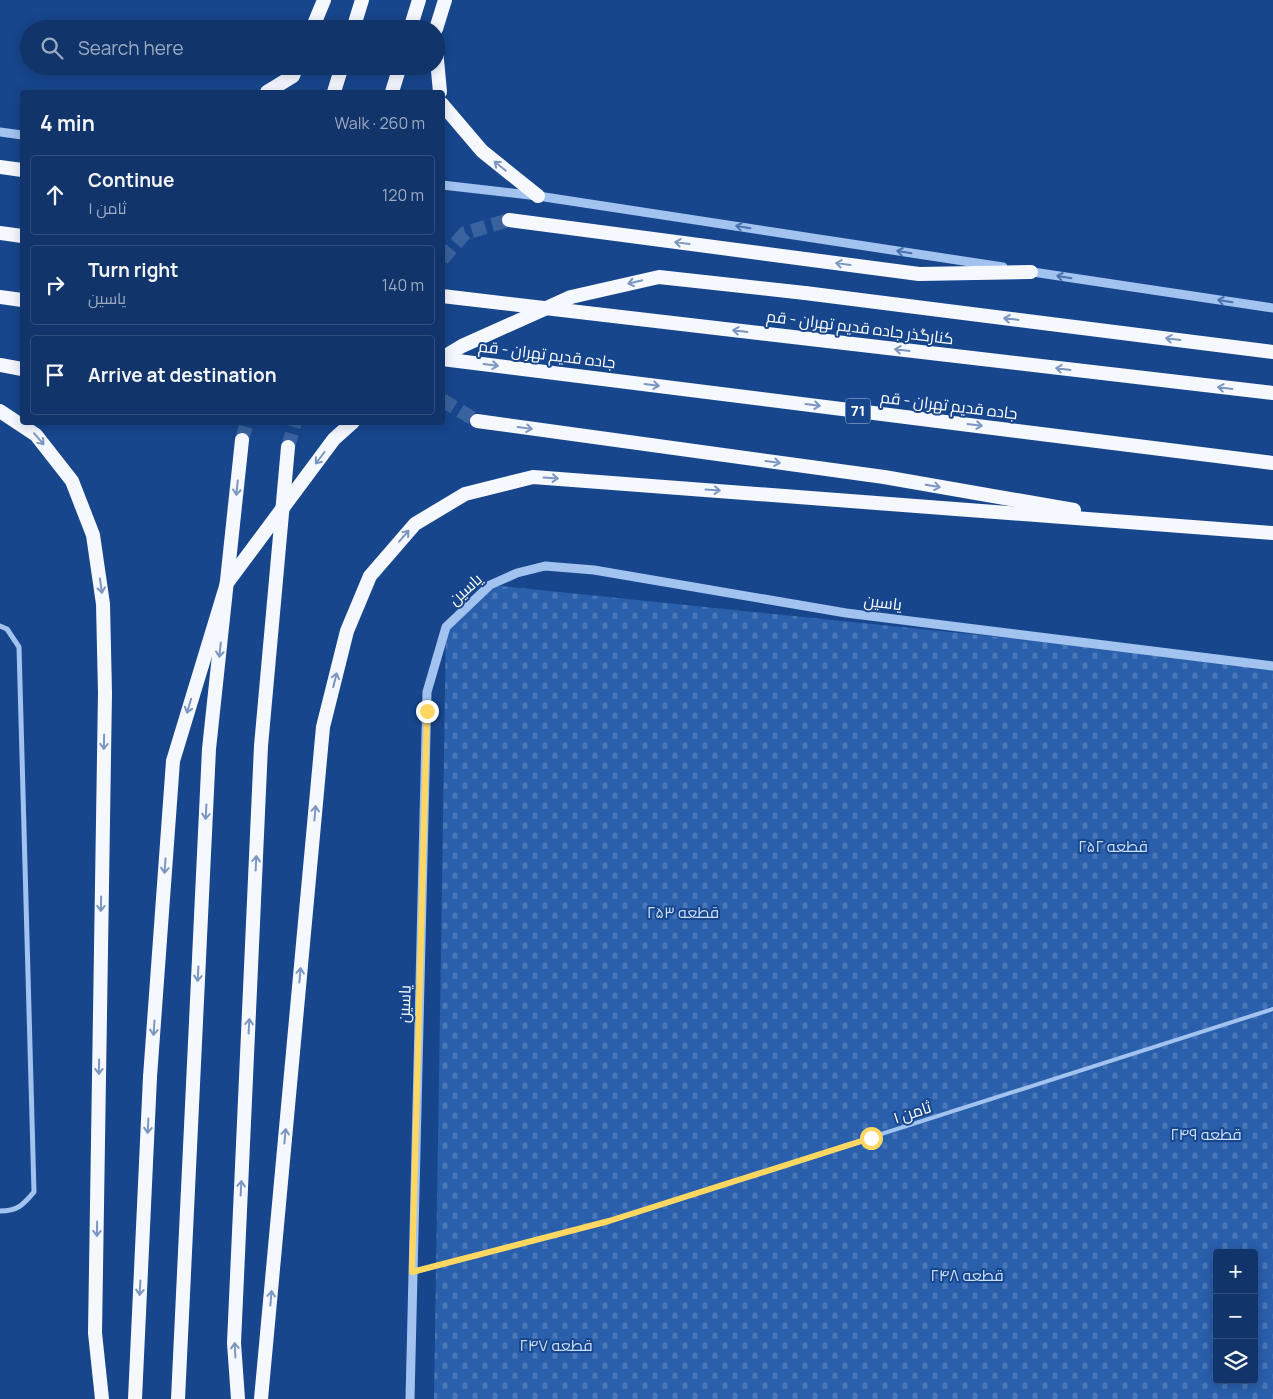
<!DOCTYPE html>
<html lang="en">
<head>
<meta charset="utf-8">
<style>
	:root { --surface:#11346a; --page:#1a3c70; --text:#f1f3f6; --muted:#9caac1; --line:#304f7e }
	body { margin:0; font-family:Manrope,Cairo,sans-serif; background:var(--page); color:var(--text) }
	.controls { position:absolute; right:15px; bottom:15px; display:grid; overflow:hidden; border-radius:5px; box-shadow:0 2px 12px #0003 }
	.controls button { width:45px; height:45px; display:grid; place-items:center; padding:0; border:0; border-bottom:1px solid var(--line); background:var(--surface); color:var(--text); font:25px sans-serif }
	.stop { position:absolute; width:15px; height:15px; margin:-11px; border:4px solid #ffd761; border-radius:50%; background:#fff }
	.stop.end { background:#ffd761; border-color:#fff; box-shadow:0 1px 5px #0008 }
	.list { margin:0; padding:0; list-style:none }
	h2 { display:flex; justify-content:space-between; align-items:center; height:65px; margin:0; padding:0 20px; font-size:21px }
	h2 small { font-size:16px; font-weight:400; color:var(--muted) }
	.list li { display:grid; grid-template-columns:32px 1fr auto; gap:15px; align-items:center; box-sizing:border-box; height:80px; margin:0 10px 10px; padding:0 10px; border:1px solid var(--line); border-radius:5px }
	.list b { display:block; font-size:19px; white-space:nowrap }
	.list p { margin:0; font-size:16px; white-space:nowrap; color:var(--muted) }
	.list em { font-size:16px; font-style:normal; color:var(--muted) }
	.icon { flex:none; width:28px; height:28px; fill:none; stroke:currentColor; stroke-width:2; stroke-linecap:round; stroke-linejoin:round }
	.map { position:relative; flex:none; width:1273px; height:1399px; overflow:hidden }
	.search { position:absolute; background:var(--surface); box-shadow:0 2px 12px #0003; left:20px; top:20px; width:425px; height:55px; display:flex; align-items:center; gap:12px; box-sizing:border-box; padding:0 18px; border-radius:28px; color:var(--muted); font-size:19px }
	.panel { position:absolute; background:var(--surface); box-shadow:0 2px 12px #0003; left:20px; top:90px; width:425px; height:335px; border-radius:5px }
	.map>svg:first-child { display:block }
	.cemetery { fill:url(#cemetery-stones); fill-rule:evenodd }
	.lines { fill:none; stroke-linecap:round; stroke-linejoin:round }
	.trunk-tunnel { stroke:#3a629e; stroke-width:14; stroke-dasharray:14 7; stroke-linecap:butt }
	.service { stroke:#a2c2ef; stroke-width:4 }
	.minor { stroke:#a2c2ef; stroke-width:5 }
	.tertiary { stroke:#a2c2ef; stroke-width:9 }
	.trunk { stroke:#f5f8ff; stroke-width:14 }
	.trunk-bridge { stroke:#f5f8ff; stroke-width:14 }
	.oneway { stroke:#7b96c0 }
	.oneway2 { stroke:#4871af }
	.route { stroke:#ffd761; stroke-width:6 }
	.labels { text-anchor:middle; stroke-width:4; stroke-linejoin:round; paint-order:stroke }
	.shield { fill:#17468d; stroke:#b9c8dd; stroke-width:1 }
	.shield-label { font-size:15px; font-weight:bold; fill:#fff }
	.street-label { font-size:16px; fill:#fff; stroke:#17468d }
	.park-label { font-size:16px; fill:#c9defb; stroke:#17468d }
</style>
</head>
<body>
<div class="map">
<svg width="1273" height="1399" viewBox="0 0 1273 1399">
	<defs>
		<pattern id="cemetery-stones" width="16" height="16" patternUnits="userSpaceOnUse" patternTransform="scale(1.25)"><rect width="16" height="16" fill="#2a5fac"/><path d="M2 7V4a2 2 0 0 1 4 0v3zM10 15v-3a2 2 0 0 1 4 0v3z" fill="#4a77b8"/></pattern>
	</defs>
	<rect width="100%" height="100%" fill="#17468d"/>
	<!-- cemetery -->
	<path class="cemetery" d="M490,585l783,80v734h-839l12,-772zM1217,1253h37v127h-37z"/>
	<g class="lines">
		<!-- trunk-tunnel -->
		<g class="trunk-tunnel">
			<polyline points="442,259 465,233 509,220"/>
			<polyline points="442,400 477,421"/>
			<polyline points="242,440 247,422"/>
			<polyline points="288,447 295,422"/>
		</g>
		<!-- service -->
		<polyline class="service" points="415,1272 609,1221 1273,1009"/>
		<!-- minor -->
		<path class="minor" d="M0,626l7,3 12,18 15,545c-11,13 -16,19 -34,19"/>
		<!-- tertiary -->
		<g class="tertiary">
			<polyline points="0,132 22,135"/>
			<polyline points="442,185 538,196 1003,267"/>
			<polyline points="1026,271 1273,308"/>
			<polyline points="410,1399 427,692 446,627 490,585 517,573 545,566 594,570 846,613 1273,666"/>
		</g>
		<!-- trunk -->
		<g class="trunk">
			<polyline points="312,29 324,0"/>
			<polyline points="353,29 362,0"/>
			<polyline points="410,29 419,0"/>
			<polyline points="436,29 445,0"/>
			<polyline points="436,49 440,92"/>
			<polyline points="267,92 293,76 297,66"/>
			<polyline points="334,92 342,66"/>
			<polyline points="392,92 400,66"/>
			<polyline points="442,104 482,151 538,196"/>
			<polyline points="0,167 22,170"/>
			<polyline points="509,220 919,274 1031,272"/>
			<polyline points="0,233 22,236"/>
			<polyline points="805,293 1273,352"/>
			<polyline points="442,296 1273,393"/>
			<polyline points="0,297 22,300"/>
			<polyline points="442,359 1273,463"/>
			<polyline points="0,365 22,369"/>
			<polyline points="0,411 36,435 72,481 93,535 103,604 105,693 95,1333 102,1399"/>
			<polyline points="477,421 884,477 1074,510"/>
			<polyline points="135,1399 150,1077"/>
			<polyline points="178,1399 209,749 242,440"/>
			<polyline points="238,1399 234,1343 261,746 288,447"/>
			<polyline points="261,1399 323,727 347,631 370,576 415,524 465,494 533,477 1273,533"/>
		</g>
		<!-- trunk-bridge -->
		<g class="trunk-bridge">
			<polyline points="442,358 462,346 571,297 659,277 805,293"/>
			<polyline points="150,1077 173,761 227,583 334,439 353,422"/>
		</g>
	</g>
	<!-- one-way arrows -->
	<defs><path id="oneway-shaft" d="M-6 0H5M1.5-3L5.5 0L1.5 3" fill="none" stroke-width="1.6" stroke-linecap="round" stroke-linejoin="round" transform="scale(1.25)"/></defs>
	<g class="oneway">
		<use href="#oneway-shaft" transform="translate(500 166) rotate(-141)"/>
		<use href="#oneway-shaft" transform="translate(682 243) rotate(-172)"/>
		<use href="#oneway-shaft" transform="translate(843 264) rotate(-172)"/>
		<use href="#oneway-shaft" transform="translate(635 282) rotate(167)"/>
		<use href="#oneway-shaft" transform="translate(1011 319) rotate(-173)"/>
		<use href="#oneway-shaft" transform="translate(740 331) rotate(-173)"/>
		<use href="#oneway-shaft" transform="translate(1173 339) rotate(-173)"/>
		<use href="#oneway-shaft" transform="translate(902 350) rotate(-173)"/>
		<use href="#oneway-shaft" transform="translate(491 365) rotate(7)"/>
		<use href="#oneway-shaft" transform="translate(1063 369) rotate(-173)"/>
		<use href="#oneway-shaft" transform="translate(652 385) rotate(7)"/>
		<use href="#oneway-shaft" transform="translate(1225 388) rotate(-173)"/>
		<use href="#oneway-shaft" transform="translate(813 405) rotate(7)"/>
		<use href="#oneway-shaft" transform="translate(975 425) rotate(7)"/>
		<use href="#oneway-shaft" transform="translate(525 428) rotate(8)"/>
		<use href="#oneway-shaft" transform="translate(39 439) rotate(49)"/>
		<use href="#oneway-shaft" transform="translate(320 458) rotate(127)"/>
		<use href="#oneway-shaft" transform="translate(773 462) rotate(8)"/>
		<use href="#oneway-shaft" transform="translate(551 478) rotate(4)"/>
		<use href="#oneway-shaft" transform="translate(933 486) rotate(10)"/>
		<use href="#oneway-shaft" transform="translate(237 488) rotate(96)"/>
		<use href="#oneway-shaft" transform="translate(713 490) rotate(4)"/>
		<use href="#oneway-shaft" transform="translate(404 536) rotate(-49)"/>
		<use href="#oneway-shaft" transform="translate(101 586) rotate(82)"/>
		<use href="#oneway-shaft" transform="translate(220 650) rotate(96)"/>
		<use href="#oneway-shaft" transform="translate(335 680) rotate(-76)"/>
		<use href="#oneway-shaft" transform="translate(189 706) rotate(107)"/>
		<use href="#oneway-shaft" transform="translate(104 742) rotate(91)"/>
		<use href="#oneway-shaft" transform="translate(206 812) rotate(93)"/>
		<use href="#oneway-shaft" transform="translate(315 813) rotate(-85)"/>
		<use href="#oneway-shaft" transform="translate(256 863) rotate(-87)"/>
		<use href="#oneway-shaft" transform="translate(165 866) rotate(94)"/>
		<use href="#oneway-shaft" transform="translate(101 904) rotate(91)"/>
		<use href="#oneway-shaft" transform="translate(198 974) rotate(93)"/>
		<use href="#oneway-shaft" transform="translate(300 975) rotate(-85)"/>
		<use href="#oneway-shaft" transform="translate(249 1026) rotate(-87)"/>
		<use href="#oneway-shaft" transform="translate(154 1028) rotate(94)"/>
		<use href="#oneway-shaft" transform="translate(99 1067) rotate(91)"/>
		<use href="#oneway-shaft" transform="translate(148 1126) rotate(93)"/>
		<use href="#oneway-shaft" transform="translate(285 1136) rotate(-85)"/>
		<use href="#oneway-shaft" transform="translate(241 1188) rotate(-87)"/>
		<use href="#oneway-shaft" transform="translate(97 1229) rotate(91)"/>
		<use href="#oneway-shaft" transform="translate(140 1288) rotate(93)"/>
		<use href="#oneway-shaft" transform="translate(271 1298) rotate(-85)"/>
		<use href="#oneway-shaft" transform="translate(235 1350) rotate(-93)"/>
	</g>
	<g class="oneway2">
		<use href="#oneway-shaft" transform="translate(743 227) rotate(-171)"/>
		<use href="#oneway-shaft" transform="translate(904 252) rotate(-171)"/>
		<use href="#oneway-shaft" transform="translate(1064 277) rotate(-171)"/>
		<use href="#oneway-shaft" transform="translate(1225 301) rotate(-171)"/>
	</g>
	<g class="lines">
		<!-- route -->
		<polyline class="route" points="427,711 412,1272 609,1221 871,1138"/>
	</g>
	<g class="labels">
		<!-- shield labels -->
		<rect class="shield" x="845.5" y="398.5" width="25" height="25" rx="4"/>
		<g class="shield-label">
			<text x="858" y="416">71</text>
		</g>
		<!-- street labels -->
		<g class="street-label">
			<text transform="translate(860 327) rotate(7)" y="6">کنارگذر جاده قدیم تهران - قم</text>
			<text transform="translate(547 354) rotate(7)" y="6">جاده قدیم تهران - قم</text>
			<text transform="translate(949 405) rotate(7)" y="6">جاده قدیم تهران - قم</text>
			<text transform="translate(465 589) rotate(-42)" y="6">یاسین</text>
			<text transform="translate(883 602) rotate(7)" y="6">یاسین</text>
			<text transform="translate(404 1004) rotate(-88)" y="6">یاسین</text>
			<text transform="translate(912 1112) rotate(-18)" y="6">ثامن ۱</text>
		</g>
		<!-- park labels -->
		<g class="park-label">
			<text x="1113" y="852">قطعه ۲۵۲</text>
			<text x="683" y="918">قطعه ۲۵۳</text>
			<text x="1206" y="1140">قطعه ۲۴۹</text>
			<text x="967" y="1281">قطعه ۲۴۸</text>
			<text x="556" y="1351">قطعه ۲۴۷</text>
		</g>
	</g>
</svg>
<div class="controls">
<button>+</button>
<button>−</button>
<button><svg class="icon" aria-label="layers" viewBox="0 0 24 24"><path d="M12 4l9 5-9 5-9-5zM3 14l9 5 9-5"/></svg></button>
</div>
<div class="stop" style="left:871px;top:1138px"></div>
<div class="stop end" style="left:427px;top:711px"></div>
<div class="search"><svg class="icon" aria-label="search" viewBox="0 0 24 24"><circle cx="10" cy="10" r="6"/><path d="M15 15l6 6"/></svg>Search here</div>
<section class="panel">
<h2>4 min<small>Walk · 260 m</small></h2>
<ul class="list">
<li><svg class="icon" aria-label="ahead" viewBox="0 0 24 24"><path d="M12 20V5M6 11l6-6 6 6"/></svg><div><b>Continue</b><p>ثامن ۱</p></div><em>120 m</em></li>
<li><svg class="icon" aria-label="right" viewBox="0 0 24 24"><path d="M7 20v-9h11M14 6l5 5-5 5"/></svg><div><b>Turn right</b><p>یاسین</p></div><em>140 m</em></li>
<li><svg class="icon" aria-label="arrive" viewBox="0 0 24 24"><path d="M6 21V4h12l-3 4 3 4H6"/></svg><div><b>Arrive at destination</b></div></li>
</ul>
</section>
</div>
</body>
</html>
